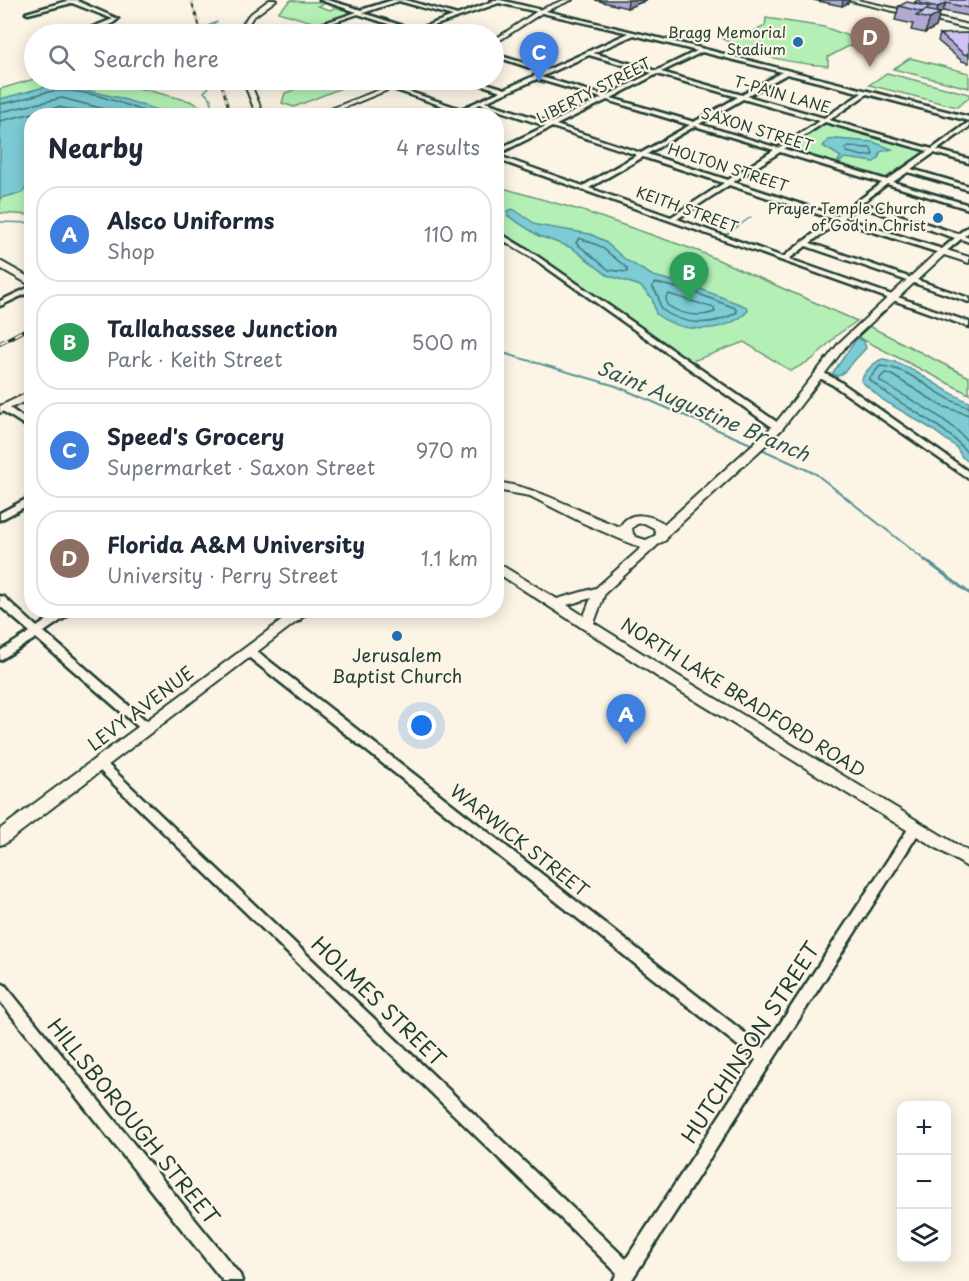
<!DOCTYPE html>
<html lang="en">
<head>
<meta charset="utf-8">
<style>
	:root { --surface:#fff; --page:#f2f2f3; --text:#1f2937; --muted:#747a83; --line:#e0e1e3; --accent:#111827 }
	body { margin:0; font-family:"Playpen Sans",sans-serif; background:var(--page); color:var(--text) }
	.controls { position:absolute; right:18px; bottom:18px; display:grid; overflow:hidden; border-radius:12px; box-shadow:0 3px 15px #0003 }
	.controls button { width:54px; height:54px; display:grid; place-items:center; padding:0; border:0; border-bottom:2px solid var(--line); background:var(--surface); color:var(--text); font:30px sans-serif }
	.you { position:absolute; left:422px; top:726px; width:21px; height:21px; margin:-15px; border:4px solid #fff; border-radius:50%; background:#1a73e8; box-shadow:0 0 0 9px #1a73e833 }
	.badge { display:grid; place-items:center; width:39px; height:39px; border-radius:50%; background:var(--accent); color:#fff; font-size:20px; font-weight:700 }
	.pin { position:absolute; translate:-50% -50px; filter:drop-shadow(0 2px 3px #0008) }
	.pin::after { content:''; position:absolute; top:32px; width:21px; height:18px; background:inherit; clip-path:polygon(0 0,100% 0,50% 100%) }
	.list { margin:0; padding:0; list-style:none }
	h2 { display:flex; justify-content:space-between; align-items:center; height:78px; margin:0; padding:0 24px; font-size:26px }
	h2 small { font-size:20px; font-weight:400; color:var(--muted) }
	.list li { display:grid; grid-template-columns:39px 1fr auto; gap:18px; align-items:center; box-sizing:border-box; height:96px; margin:0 12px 12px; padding:0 12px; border:2px solid var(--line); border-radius:24px }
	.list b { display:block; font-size:22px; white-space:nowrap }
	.list p { margin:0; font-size:20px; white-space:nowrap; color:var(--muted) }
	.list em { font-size:20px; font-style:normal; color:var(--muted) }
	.icon { flex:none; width:33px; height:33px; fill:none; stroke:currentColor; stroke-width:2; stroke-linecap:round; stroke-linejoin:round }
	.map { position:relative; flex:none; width:969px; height:1281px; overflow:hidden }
	.search { position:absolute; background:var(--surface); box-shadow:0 3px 15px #0003; left:24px; top:24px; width:480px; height:66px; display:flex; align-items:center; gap:15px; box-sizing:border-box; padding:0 21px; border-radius:33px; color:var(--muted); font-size:22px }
	.panel { position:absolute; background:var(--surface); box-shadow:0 3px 15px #0003; left:24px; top:108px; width:480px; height:510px; border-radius:24px }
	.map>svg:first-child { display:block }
	.green { fill:#b4f0b6; stroke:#6a9675; stroke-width:1.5 }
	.water { fill:#7bcbd5; stroke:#569295; stroke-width:1.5 }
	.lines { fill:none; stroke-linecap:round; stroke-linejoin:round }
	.shore { stroke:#447674; stroke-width:1.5 }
	.stream-far2 { stroke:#569295; stroke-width:1.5 }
	.stream-far1 { stroke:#569295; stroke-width:2 }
	.stream { stroke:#569295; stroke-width:3 }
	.street-casing { stroke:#1f3d34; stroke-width:5 }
	.secondary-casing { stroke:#1f3d34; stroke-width:4 }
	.street { fill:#fcf5e5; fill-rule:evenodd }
	.secondary { fill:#fcf5e5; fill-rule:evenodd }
	.rail-far1-casing { stroke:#1f3d34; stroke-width:2 }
	.rail-casing { stroke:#1f3d34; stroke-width:4 }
	.rail-far1 { stroke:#fcf5e5; stroke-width:1.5; stroke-dasharray:4.5; stroke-linecap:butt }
	.rail { stroke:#fcf5e5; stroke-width:2; stroke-dasharray:8; stroke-linecap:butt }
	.wall { fill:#b5a8d3; stroke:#1f3d34; stroke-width:1.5 }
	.shaded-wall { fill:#9388ac; stroke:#1f3d34; stroke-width:1.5 }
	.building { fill:#d2c3f5; stroke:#1f3d34; stroke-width:1.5 }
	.poi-dot { fill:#1f6fb2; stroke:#fcf5e5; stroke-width:2 }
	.labels { text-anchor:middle; stroke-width:4.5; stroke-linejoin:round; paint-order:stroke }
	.far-poi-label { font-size:15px; fill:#1f3d34; stroke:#fcf5e5; text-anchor:end }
	.far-street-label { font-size:15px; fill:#1f3d34; stroke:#fcf5e5 }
	.poi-label { font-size:18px; fill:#1f3d34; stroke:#fcf5e5 }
	.street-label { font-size:18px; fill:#1f3d34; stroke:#fcf5e5 }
	.water-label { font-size:20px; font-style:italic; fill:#315954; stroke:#fcf5e5 }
	.near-street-label { font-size:21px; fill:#1f3d34; stroke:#fcf5e5 }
</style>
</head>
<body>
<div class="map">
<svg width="969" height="1281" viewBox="0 0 969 1281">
	<rect width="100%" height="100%" fill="#fcf5e5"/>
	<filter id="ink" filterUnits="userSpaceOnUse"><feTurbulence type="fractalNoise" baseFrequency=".0167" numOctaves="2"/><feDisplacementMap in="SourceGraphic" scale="12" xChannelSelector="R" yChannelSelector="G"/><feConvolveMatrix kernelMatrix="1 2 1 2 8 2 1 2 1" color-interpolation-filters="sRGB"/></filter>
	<g filter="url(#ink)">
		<!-- green -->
		<g class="green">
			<path d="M291,0c14,4 22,0 35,3l-8,3 12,4 10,-4 16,5 -38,13 -40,-12z"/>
			<path d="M766,18l58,9 44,16 -19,3 -21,11v9c-37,-3 -72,-9 -105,-27l21,-3 21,-10z"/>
			<polygon points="910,58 969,73 969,88 893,69"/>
			<polygon points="887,73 969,94 969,98 957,107 869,85"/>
			<polygon points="34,79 106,80 190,101 202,107 204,115 32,116 31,215 0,213 0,89"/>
			<polygon points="319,80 330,80 349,85 294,107 282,103 285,93"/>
			<polygon points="828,122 927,150 885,178 787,149"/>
			<polygon points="496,186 583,211 698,251 857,321 837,335 813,359 791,371 744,342 690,362 558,269 497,230"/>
			<polygon points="867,325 969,377 969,394 856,336"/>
		</g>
		<!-- water -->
		<g class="water">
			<polygon points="63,85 120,98 172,115 32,116 31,183 21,193 0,198 0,99 48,86"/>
			<polygon points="837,139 873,142 892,149 880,152 879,158 874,162 845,158 840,162 838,161 841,157 823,146 828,140"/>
			<path d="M513,209l24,16 53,9 13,6 23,20 27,16 40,10 54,21 1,4c-23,23 -66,23 -92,3l-4,-16 -12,-12 -33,-11 -35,-27 -33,-12 -31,-20 -1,-5z"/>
			<polygon points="857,338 864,341 866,348 842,374 838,376 832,374"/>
			<path d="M883,359c25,3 59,32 86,43v60l-7,-5 -6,-10 -26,-19 -47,-28 -22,-19c3,-9 14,-20 22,-22z"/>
		</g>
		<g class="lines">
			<!-- shore -->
			<g class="shore">
				<path d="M0,104c19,-2 36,-11 54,-13 35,-3 71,14 103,25"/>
				<polyline points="0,112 62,98 131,116"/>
				<polyline points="0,121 58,107 99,116"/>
				<polygon points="848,147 871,148 873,155 863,156 847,152 845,149"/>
				<polygon points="579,238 600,246 627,268 627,272 609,270 576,243"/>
				<path d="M656,283l35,8 44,17 2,4c-24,15 -53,14 -76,-3l-3,-13 -6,-10z"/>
				<path d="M669,294l45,14 1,4c-17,6 -33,3 -48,-7l-1,-8z"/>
				<path d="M969,407c-32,-8 -55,-39 -89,-41l-11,13c31,29 74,42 100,76"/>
				<path d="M969,415l-27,-9 -52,-32 -5,-1 -5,5v3c30,20 66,34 89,62"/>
			</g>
			<!-- stream-far2 -->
			<g class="stream-far2">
				<polyline points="191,34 217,22"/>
				<polyline points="206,80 209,87 204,92 211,99 211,116"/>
				<polyline points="0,222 32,223"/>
				<polyline points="727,234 751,217"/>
			</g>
			<!-- stream-far1 -->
			<g class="stream-far1">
				<polyline points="496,351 616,386 753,445"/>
				<polyline points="759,448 816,474 927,562"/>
			</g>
			<!-- stream -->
			<polyline class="stream" points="925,560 969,593"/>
			<!-- street casing -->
			<g class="street-casing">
				<g id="street">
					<path d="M71,0h8l-2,1 41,18c-7,7 -28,14 -36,15l-1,-2 4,-2 28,-11 -41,-16 -44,11 -2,-1z"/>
					<path d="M320,0h7l34,10 32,-10h12l52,15 37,-14 -3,-1h9l204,49 265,68v4l-102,-27 -38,26 103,29 37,-27v5l-32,23 32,9v4l-35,-10 -23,16 58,17v4l-61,-18 -15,10 76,23v4l-82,-25 -25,19 96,31 11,-8v6l-5,4 5,2v4l-8,-3 -18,15 -104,-33 -29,22 159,55v4l-163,-56 -17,13 180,63v5l-473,-168v-4l87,31 54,-31 -85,-28 -56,28v-5l50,-24 -66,-22 -25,12h-8l10,-5 -90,-31h7l87,29 40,-18 -31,-10v-1h6l29,9 38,-17 -49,-16v-2l53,16 82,-37 -130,-30 -80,28v2l-14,1 5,-3 -52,-17 -41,14 18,6 -22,-5 -21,5 65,-22zM399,1l54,15 -38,14 -52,-17zM634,35l63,16 -41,20 -63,-18zM702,52l80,20 -40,23 -81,-23zM589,55l63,18 -46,23 -65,-19zM657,74l81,23 -44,25 -83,-24zM787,74l75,19 -38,25 -77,-22zM537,79l65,19 -51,25 -66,-21zM743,99l77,22 -42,27 -79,-24zM607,100l83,25 -49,28 -85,-28zM825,122l103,29 -41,29 -103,-31zM695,126l79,24 -46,30 -81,-26zM780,152l102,31 -45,33 -104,-34zM643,157l81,26 -53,34 -82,-29zM729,185l104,34 -50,38 -106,-38zM858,206l97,32 -13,11 -99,-31z"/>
					<polygon points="278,80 287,80 257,87 254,85"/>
					<polygon points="496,231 537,256 781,425 781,429 775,429 533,258 496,236"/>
					<polygon points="32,286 32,291 0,306 0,301"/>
					<polygon points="816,372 822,372 839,381 969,472 969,479 833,385 816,376"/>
					<polygon points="1,406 7,406 32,424 32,430 1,410"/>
					<polygon points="32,496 32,503 0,520 0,513"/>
					<polygon points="0,596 4,597 37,627 62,610 76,610 44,632 151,725 153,728 151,731 147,733 143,731 36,638 0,660 0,651 30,632 0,606"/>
					<polygon points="280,610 293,610 300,618 299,621 291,621"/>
					<polygon points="250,648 254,649 764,1048 912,823 916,822 920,823 922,827 920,831 631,1281 613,1281 617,1273 96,767 94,764 96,761 100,759 104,761 626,1259 756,1060 246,655 245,652 246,649"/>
					<polygon points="0,983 5,985 240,1275 242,1281 223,1281 0,1001"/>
				</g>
			</g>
			<!-- secondary casing -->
			<g class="secondary-casing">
				<g id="secondary">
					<polygon points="269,0 276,0 252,18 243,34 237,34 248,16"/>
					<polygon points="564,0 572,0 543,12 494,44 494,40 539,10"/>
					<polygon points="847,0 857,0 969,25 969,29"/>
					<polygon points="243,80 249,80 264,116 257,116"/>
					<polygon points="404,80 412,80 324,116 313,116"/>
					<path d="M943,249l26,8v6l-25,-8 -98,91 -64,83 -14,14 -100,92 -2,5 -6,3 -55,50 -11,30 86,54 289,175v16l-299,-183 -174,-113v-10l61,37 39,-11 45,-40 -58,-25 -53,-27 -34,-6v-8c46,6 82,30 124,45 9,-18 31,-12 45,-3l109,-99 66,-83 95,-88zM644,523l10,5 2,7 -10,5 -10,-3 -3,-3 -1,-6 5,-4zM591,598l-7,18 -17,-11z"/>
					<polygon points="0,261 32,279 32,286 0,268"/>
					<polygon points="32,391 32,398 0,413 0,406"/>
					<polygon points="296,610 312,610 6,843 0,845 0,829"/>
				</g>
			</g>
			<!-- street -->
			<use href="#street" class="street"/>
			<!-- secondary -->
			<use href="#secondary" class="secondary"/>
			<!-- rail-far1 casing -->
			<g class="rail-far1-casing">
				<g id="rail-far1">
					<polyline points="191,0 202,34"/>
					<polyline points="220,80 231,116"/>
				</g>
			</g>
			<!-- rail casing -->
			<g class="rail-casing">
				<polyline id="rail" points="0,343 32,326"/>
			</g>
			<!-- rail-far1 -->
			<use href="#rail-far1" class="rail-far1"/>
			<!-- rail -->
			<use href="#rail" class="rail"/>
		</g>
		<!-- wall -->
		<g class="wall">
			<polygon points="595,0 647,0 627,8"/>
			<polygon points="813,0 849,0 848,3 842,6"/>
			<polygon points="969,0 969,16 943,11 940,13 936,27 925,33 911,30 913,24 895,20 899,6 915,4 915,2"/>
			<polygon points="969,33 969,63 962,61 938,41 940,34"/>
		</g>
		<!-- shaded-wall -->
		<g class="shaded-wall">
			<polygon points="628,0 647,0 627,8"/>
			<polygon points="843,0 849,0 848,3 842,6"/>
			<polygon points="946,3 943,11 940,13 936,27 925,33 930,19 936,15 938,7"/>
		</g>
		<!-- building -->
		<g class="building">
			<polygon points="918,0 969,0 969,8 946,3 938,7 915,2"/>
			<polygon points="907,2 930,7 922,12 899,6"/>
			<polygon points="926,10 940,13 930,19 916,16"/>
			<polygon points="969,33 969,55 964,54 940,34"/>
		</g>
	</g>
	<!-- markers -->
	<g class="poi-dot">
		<circle cx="798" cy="42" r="6"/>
		<circle cx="938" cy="218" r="6"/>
		<circle cx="397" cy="636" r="6"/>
	</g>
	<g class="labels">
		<!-- far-poi labels -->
		<g class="far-poi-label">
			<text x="786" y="38">Bragg Memorial<tspan x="786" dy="17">Stadium</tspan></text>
			<text x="926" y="214">Prayer Temple Church<tspan x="926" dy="17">of God in Christ</tspan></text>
		</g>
		<!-- far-street labels -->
		<g class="far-street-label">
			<text transform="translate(594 91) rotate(-27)" y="5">LIBERTY STREET</text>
			<text transform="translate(782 95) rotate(16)" y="5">T-PAIN LANE</text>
			<text transform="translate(757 130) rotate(17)" y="5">SAXON STREET</text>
			<text transform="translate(728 168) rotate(18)" y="5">HOLTON STREET</text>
			<text transform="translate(687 210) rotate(20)" y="5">KEITH STREET</text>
		</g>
		<!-- poi labels -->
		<g class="poi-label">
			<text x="397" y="662">Jerusalem<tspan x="397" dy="21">Baptist Church</tspan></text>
		</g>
		<!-- street labels -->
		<g class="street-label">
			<text transform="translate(743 698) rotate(32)" y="6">NORTH LAKE BRADFORD ROAD</text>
			<text transform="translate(141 709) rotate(-37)" y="6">LEVY AVENUE</text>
			<text transform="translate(519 841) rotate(38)" y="6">WARWICK STREET</text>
		</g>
		<!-- water labels -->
		<g class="water-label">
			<text transform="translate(703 411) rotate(23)" y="7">Saint Augustine Branch</text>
		</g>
		<!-- near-street labels -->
		<g class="near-street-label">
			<text transform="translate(378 1002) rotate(44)" y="7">HOLMES STREET</text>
			<text transform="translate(751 1043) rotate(-57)" y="7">HUTCHINSON STREET</text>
			<text transform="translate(133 1122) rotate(51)" y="7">HILLSBOROUGH STREET</text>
		</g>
	</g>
</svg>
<div class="controls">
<button>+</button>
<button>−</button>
<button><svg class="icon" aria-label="layers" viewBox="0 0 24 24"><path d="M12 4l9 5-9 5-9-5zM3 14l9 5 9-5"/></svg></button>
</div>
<div class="you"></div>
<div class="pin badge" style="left:626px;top:744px;background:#3f7fe0">A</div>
<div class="pin badge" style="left:689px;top:302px;background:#2e9e5b">B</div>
<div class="pin badge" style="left:539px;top:82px;background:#3f7fe0">C</div>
<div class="pin badge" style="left:870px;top:67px;background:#8d6e63">D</div>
<div class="search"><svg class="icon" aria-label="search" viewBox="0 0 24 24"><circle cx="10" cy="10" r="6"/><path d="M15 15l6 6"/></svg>Search here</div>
<section class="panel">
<h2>Nearby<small>4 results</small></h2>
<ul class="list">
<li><span class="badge" style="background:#3f7fe0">A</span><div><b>Alsco Uniforms</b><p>Shop</p></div><em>110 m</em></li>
<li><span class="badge" style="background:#2e9e5b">B</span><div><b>Tallahassee Junction</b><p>Park · Keith Street</p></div><em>500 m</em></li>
<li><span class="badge" style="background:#3f7fe0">C</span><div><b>Speed's Grocery</b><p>Supermarket · Saxon Street</p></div><em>970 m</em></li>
<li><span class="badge" style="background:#8d6e63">D</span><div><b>Florida A&amp;M University</b><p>University · Perry Street</p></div><em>1.1 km</em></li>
</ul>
</section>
</div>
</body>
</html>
